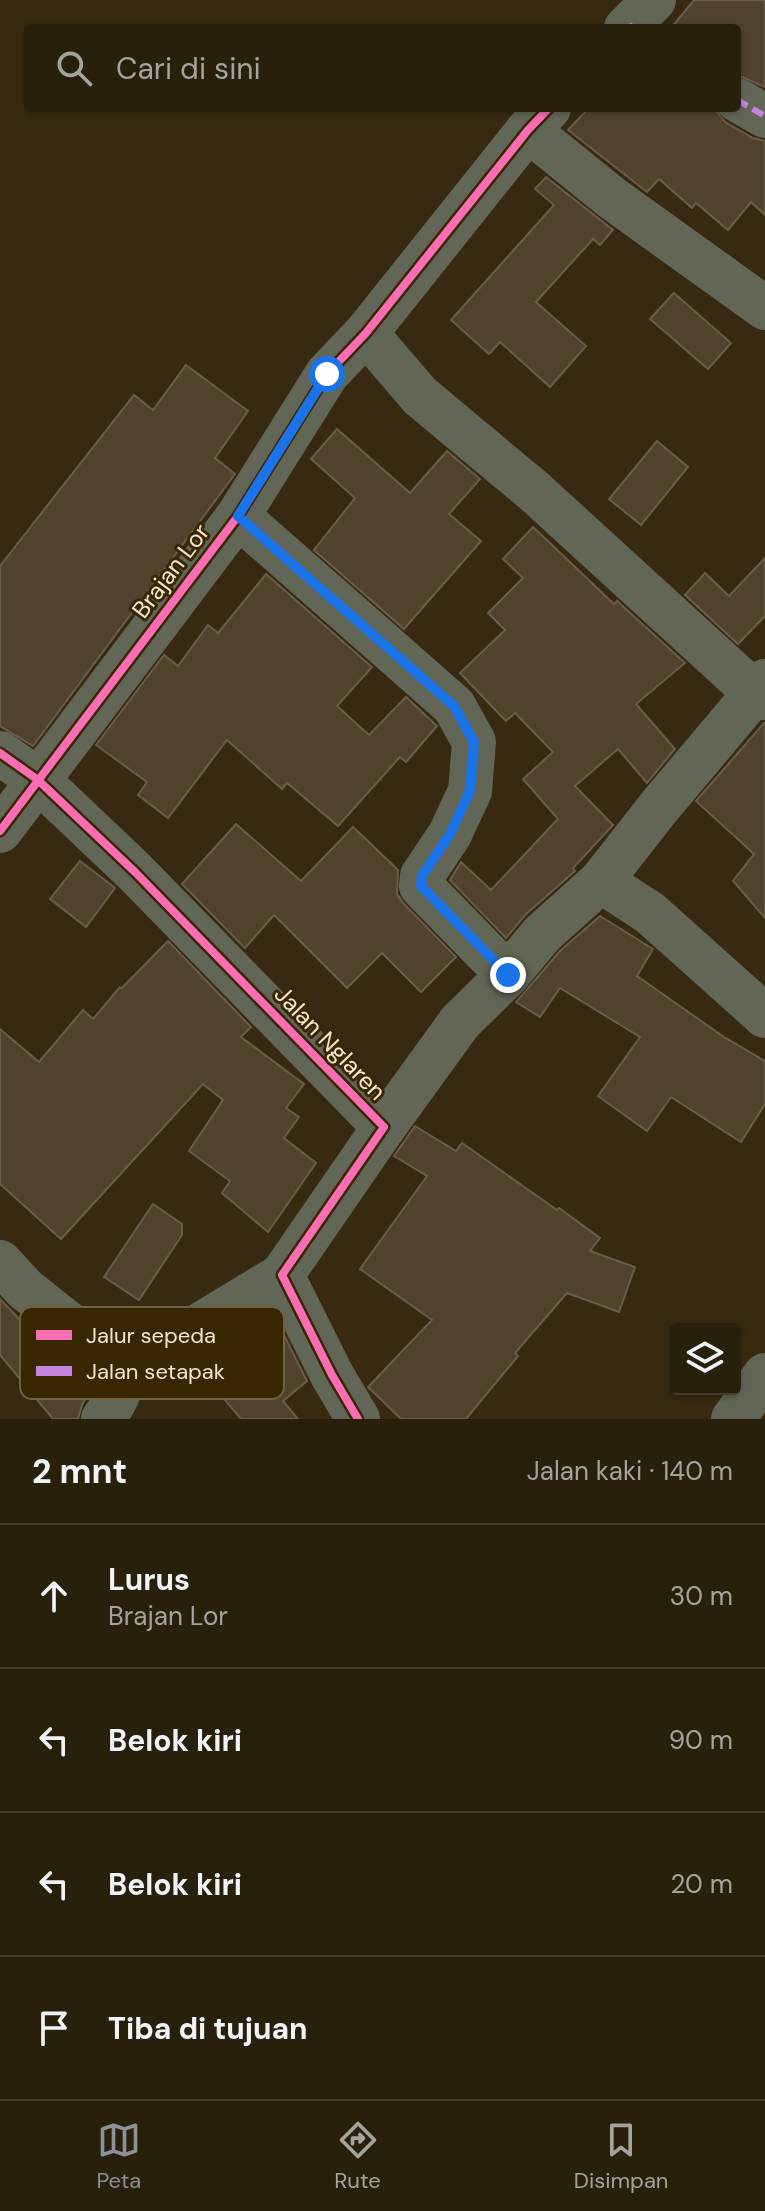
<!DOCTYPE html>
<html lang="id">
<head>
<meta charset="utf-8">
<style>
	:root { --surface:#29200c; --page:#312815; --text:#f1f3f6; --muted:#a5a39d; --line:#453e2d; --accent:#8c9099 }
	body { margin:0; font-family:"DM Sans",sans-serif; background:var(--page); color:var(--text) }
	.controls { position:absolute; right:24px; bottom:24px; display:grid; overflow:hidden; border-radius:8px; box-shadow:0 2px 6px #0004 }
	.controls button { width:72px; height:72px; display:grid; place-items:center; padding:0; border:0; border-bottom:2px solid var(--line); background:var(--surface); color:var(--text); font:40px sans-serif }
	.stop { position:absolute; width:24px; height:24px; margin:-18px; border:6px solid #1a73e8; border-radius:50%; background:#fff }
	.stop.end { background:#1a73e8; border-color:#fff; box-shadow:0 2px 8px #0008 }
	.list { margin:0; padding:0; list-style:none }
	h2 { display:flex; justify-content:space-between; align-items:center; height:104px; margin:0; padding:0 32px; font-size:34px }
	h2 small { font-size:26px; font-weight:400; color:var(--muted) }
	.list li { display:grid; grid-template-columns:52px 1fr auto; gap:24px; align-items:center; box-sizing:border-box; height:144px; padding:0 32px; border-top:2px solid var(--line) }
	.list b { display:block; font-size:30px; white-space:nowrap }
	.list p { margin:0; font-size:26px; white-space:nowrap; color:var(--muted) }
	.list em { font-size:26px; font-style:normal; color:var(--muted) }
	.icon { flex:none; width:44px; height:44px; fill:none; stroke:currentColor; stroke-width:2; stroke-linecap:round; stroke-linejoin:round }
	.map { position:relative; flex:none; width:765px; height:1419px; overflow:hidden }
	.search { position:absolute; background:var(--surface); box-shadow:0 2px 6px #0004; left:24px; right:24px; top:24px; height:88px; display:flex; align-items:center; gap:20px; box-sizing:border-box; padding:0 28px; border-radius:8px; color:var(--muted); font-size:30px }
	.sheet { height:680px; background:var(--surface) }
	nav { display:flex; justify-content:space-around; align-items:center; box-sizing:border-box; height:112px; border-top:2px solid var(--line); background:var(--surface); font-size:22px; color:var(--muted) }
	nav a { display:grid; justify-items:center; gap:4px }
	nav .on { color:var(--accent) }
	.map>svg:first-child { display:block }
	.building { fill:#51422d; stroke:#695c49; stroke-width:2 }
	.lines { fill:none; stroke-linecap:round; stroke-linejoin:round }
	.minor { stroke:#626656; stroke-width:44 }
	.quiet { stroke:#c483df; stroke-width:6; stroke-dasharray:12 6; stroke-linecap:butt }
	.cycleway-casing { stroke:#392704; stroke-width:13 }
	.cycleway { stroke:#f96db3; stroke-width:8 }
	.route { stroke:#1a73e8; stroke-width:10 }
	.labels { text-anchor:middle; stroke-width:6; stroke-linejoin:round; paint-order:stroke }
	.street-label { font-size:24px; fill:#f4e6cf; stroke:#392704 }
	.key { fill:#392704; stroke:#716041; stroke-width:2 }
	.key-label { font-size:22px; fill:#f4e6cf }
</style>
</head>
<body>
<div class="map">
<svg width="765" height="1419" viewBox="0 0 765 1419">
	<rect width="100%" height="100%" fill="#372a10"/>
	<!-- building -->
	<g class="building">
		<polygon points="694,0 765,0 765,87 737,75 737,28 671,28"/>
		<polygon points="589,108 714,108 725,122 753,138 765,141 765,215 751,202 728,230 696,203 692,208 659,179 647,192 568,130"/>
		<polygon points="546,177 613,230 600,245 593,239 536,302 586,346 550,387 500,342 489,354 451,320 554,205 535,189"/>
		<polygon points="674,293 731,343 708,369 650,319"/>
		<polygon points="186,365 248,411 215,458 235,474 33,746 0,726 0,566 134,395 153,410"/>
		<polygon points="337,429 410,493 447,451 480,479 449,514 481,541 404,629 314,550 355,498 311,459"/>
		<polygon points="657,441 688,467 641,525 609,499"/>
		<polygon points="533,527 614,604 617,601 685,663 636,704 675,749 647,783 618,749 575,786 613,825 573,868 575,871 525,915 506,938 450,880 461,862 491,890 558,819 523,779 553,752 515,713 506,721 460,673 505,630 488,613 523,578 503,559"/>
		<polygon points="765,558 765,616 738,644 685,595 705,573 729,596"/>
		<polygon points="266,574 372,667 337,706 369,735 406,697 437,726 406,762 400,757 338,826 287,783 282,789 227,740 168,818 138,795 147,782 96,745 164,655 178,666 208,625 218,633"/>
		<polygon points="764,723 765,723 765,918 733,881 754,854 696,801"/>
		<polygon points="236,824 301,881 353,827 398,870 397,894 403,903 456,957 421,992 382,953 347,988 274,915 245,948 182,884"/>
		<polygon points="80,861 115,888 86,927 50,899"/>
		<polygon points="600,916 653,949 637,976 724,1037 765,1061 765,1104 741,1142 671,1097 647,1131 598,1096 640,1037 560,988 540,1017 516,1002 560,951"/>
		<polygon points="168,941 251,1027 241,1037 304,1084 286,1108 299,1117 284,1138 316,1163 268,1232 222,1193 230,1181 189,1151 223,1100 203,1084 61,1239 0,1184 0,1029 39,1062 83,1010 93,1019 120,987 122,988"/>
		<polygon points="415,1126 456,1151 462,1143 557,1210 559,1208 600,1238 590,1251 635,1267 619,1312 567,1293 515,1353 518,1356 466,1419 401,1419 368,1387 432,1320 360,1269 427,1176 394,1156"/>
		<polygon points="153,1204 182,1224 182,1235 139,1300 104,1277"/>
		<polygon points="0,1299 22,1322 24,1320 97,1378 82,1405 78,1419 53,1419 0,1355"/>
		<polygon points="267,1313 282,1331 307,1381 283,1401 298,1419 241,1419 191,1360"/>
	</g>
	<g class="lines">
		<!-- minor -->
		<g class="minor">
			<polyline points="626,28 654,0"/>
			<polyline points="737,100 765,116"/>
			<polyline points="528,130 612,198 765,308"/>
			<polyline points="366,333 420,396 534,491 754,692 765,698"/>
			<polyline points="238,516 454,706 474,742 470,791 450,834 422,876 421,886 508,975"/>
			<polyline points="0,753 38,780 135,872 384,1127 282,1275 332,1375 358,1419"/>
			<polyline points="0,831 238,516 327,374 366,333 528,130 549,108"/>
			<polyline points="601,881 650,913 765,1016"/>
			<polyline points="384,1127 460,1022 508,975 542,934 601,881 659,807 765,681"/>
			<polyline points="0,1262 25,1289 122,1366 170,1343 282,1275"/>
			<path d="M103,1419c13,-18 21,-30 19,-53"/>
			<polyline points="733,1419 765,1375"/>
		</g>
		<!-- quiet -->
		<g class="quiet">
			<polyline points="629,25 634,28"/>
			<polyline points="737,100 765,116"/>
		</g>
		<!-- cycleway casing -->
		<g class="cycleway-casing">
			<g id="cycleway">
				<polyline points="0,753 38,780 135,872 384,1127 282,1275 332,1375 358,1419"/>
				<polyline points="0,831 238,516 327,374 366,333 528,130 549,108"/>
			</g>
		</g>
		<!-- cycleway -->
		<use href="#cycleway" class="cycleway"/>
	</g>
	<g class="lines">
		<!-- route -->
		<polyline class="route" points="327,374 238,516 454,706 474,742 470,791 450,834 422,876 421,886 508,975"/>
	</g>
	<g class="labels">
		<!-- street labels -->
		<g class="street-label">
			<text transform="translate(171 571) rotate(-53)" y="8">Brajan Lor</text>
			<text transform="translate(330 1043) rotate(46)" y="8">Jalan Nglaren</text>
		</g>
	</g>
	<!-- legend -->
	<rect x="20" y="1307" width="264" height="92" rx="12" class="key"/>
	<rect x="36" y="1330" width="36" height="10" fill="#f96db3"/>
	<rect x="36" y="1366" width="36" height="10" fill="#c483df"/>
	<g class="key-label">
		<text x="86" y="1343">Jalur sepeda</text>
		<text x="86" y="1379">Jalan setapak</text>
	</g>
</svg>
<div class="controls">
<button><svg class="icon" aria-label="layers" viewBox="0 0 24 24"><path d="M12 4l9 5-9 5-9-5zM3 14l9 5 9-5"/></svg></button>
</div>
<div class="stop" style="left:327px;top:374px"></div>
<div class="stop end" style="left:508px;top:975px"></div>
<div class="search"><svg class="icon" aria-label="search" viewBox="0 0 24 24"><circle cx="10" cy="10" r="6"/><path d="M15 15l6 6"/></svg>Cari di sini</div>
</div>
<section class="sheet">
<h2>2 mnt<small>Jalan kaki · 140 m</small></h2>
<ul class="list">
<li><svg class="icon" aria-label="ahead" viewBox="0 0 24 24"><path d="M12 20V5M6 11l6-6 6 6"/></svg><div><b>Lurus</b><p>Brajan Lor</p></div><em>30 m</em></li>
<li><svg class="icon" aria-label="left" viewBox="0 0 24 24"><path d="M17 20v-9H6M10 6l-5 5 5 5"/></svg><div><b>Belok kiri</b></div><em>90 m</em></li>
<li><svg class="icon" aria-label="left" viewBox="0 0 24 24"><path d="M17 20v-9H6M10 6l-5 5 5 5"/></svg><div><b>Belok kiri</b></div><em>20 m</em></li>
<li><svg class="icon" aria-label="arrive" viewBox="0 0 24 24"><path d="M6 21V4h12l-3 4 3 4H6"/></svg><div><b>Tiba di tujuan</b></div></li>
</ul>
</section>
<nav>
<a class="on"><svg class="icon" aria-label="map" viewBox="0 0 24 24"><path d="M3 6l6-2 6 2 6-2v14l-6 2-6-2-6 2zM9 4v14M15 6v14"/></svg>Peta</a>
<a><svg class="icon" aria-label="directions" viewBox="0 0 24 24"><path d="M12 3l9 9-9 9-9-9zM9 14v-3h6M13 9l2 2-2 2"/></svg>Rute</a>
<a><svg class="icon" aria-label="saved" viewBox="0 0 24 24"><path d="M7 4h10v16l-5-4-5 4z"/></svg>Disimpan</a>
</nav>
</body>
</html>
